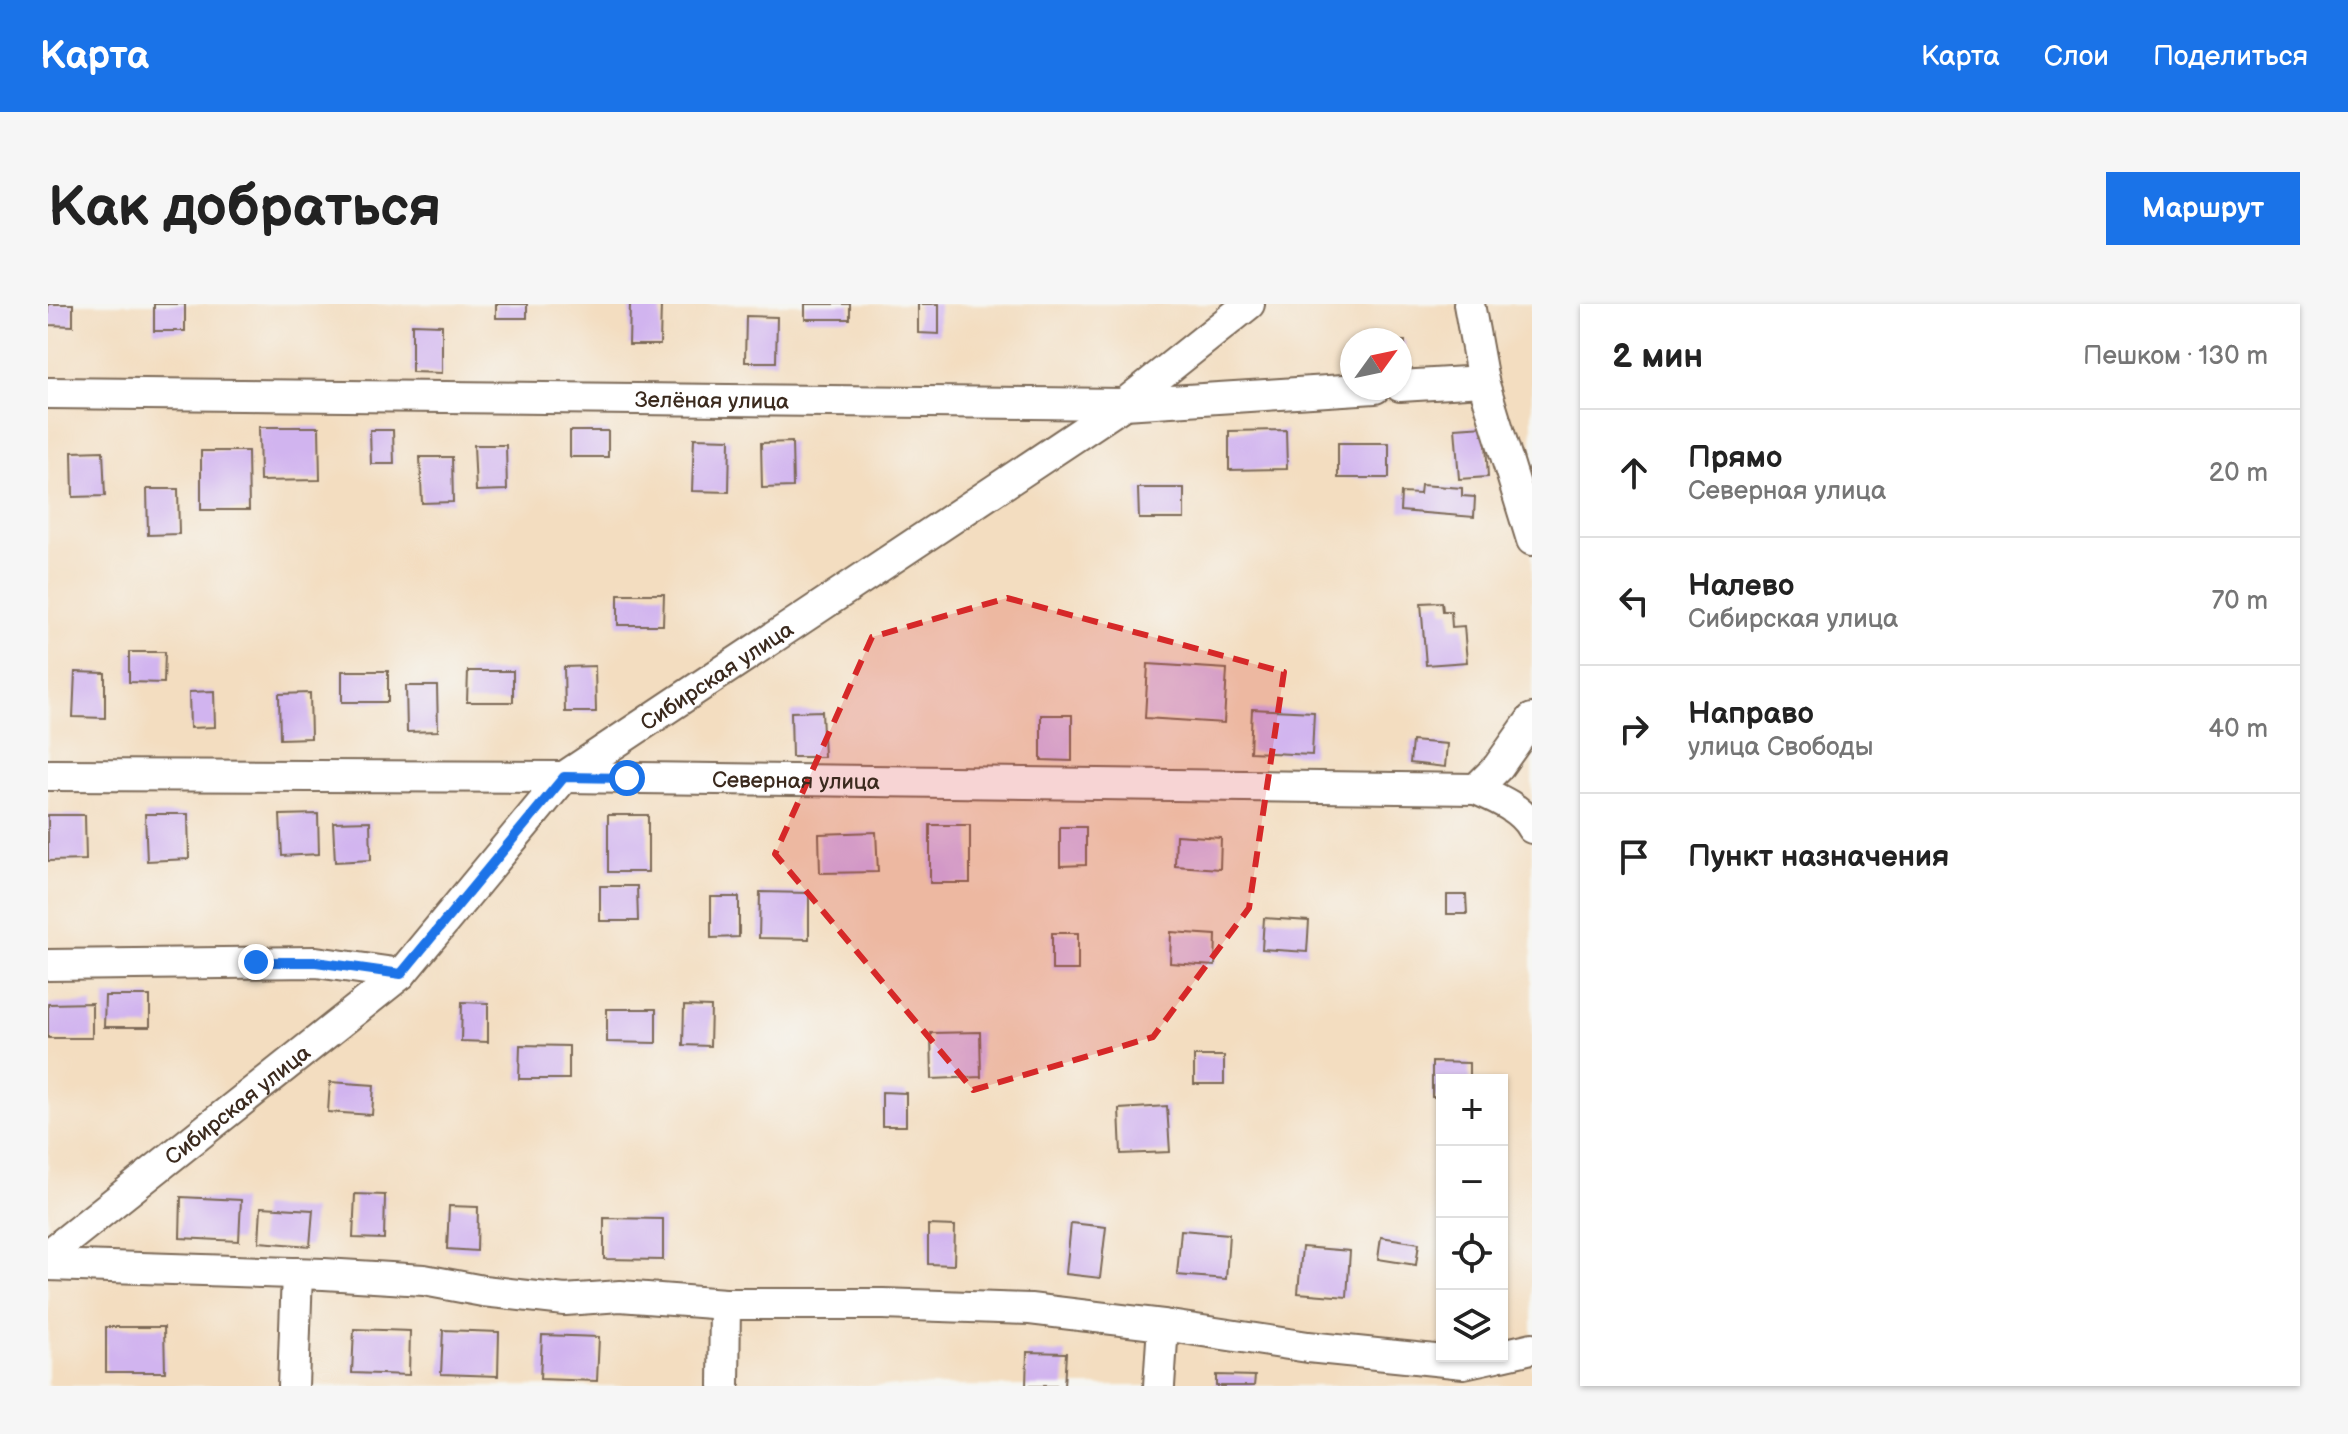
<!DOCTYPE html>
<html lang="ru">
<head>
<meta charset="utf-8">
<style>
	:root { --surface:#fff; --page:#f6f6f6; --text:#222; --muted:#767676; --line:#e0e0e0; --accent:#1a73e8 }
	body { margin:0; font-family:"Balsamiq Sans",sans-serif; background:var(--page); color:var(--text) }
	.controls { position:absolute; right:24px; bottom:24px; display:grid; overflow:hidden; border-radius:0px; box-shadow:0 2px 6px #0004 }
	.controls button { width:72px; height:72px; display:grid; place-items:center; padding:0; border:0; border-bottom:2px solid var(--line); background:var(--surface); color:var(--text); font:40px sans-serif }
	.compass { position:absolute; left:1292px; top:24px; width:72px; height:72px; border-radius:50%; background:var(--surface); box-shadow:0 2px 6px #0004; rotate:57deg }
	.stop { position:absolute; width:24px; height:24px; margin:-18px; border:6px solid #1a73e8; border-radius:50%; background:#fff }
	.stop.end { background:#1a73e8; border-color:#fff; box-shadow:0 2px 8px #0008 }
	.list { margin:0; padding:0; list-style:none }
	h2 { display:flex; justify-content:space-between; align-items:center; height:104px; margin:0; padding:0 32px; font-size:34px }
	h2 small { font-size:26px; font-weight:400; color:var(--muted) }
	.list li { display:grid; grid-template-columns:52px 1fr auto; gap:24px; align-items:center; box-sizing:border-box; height:128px; padding:0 32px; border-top:2px solid var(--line) }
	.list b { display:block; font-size:30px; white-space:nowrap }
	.list p { margin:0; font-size:26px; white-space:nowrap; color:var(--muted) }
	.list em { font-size:26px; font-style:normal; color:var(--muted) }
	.icon { flex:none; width:44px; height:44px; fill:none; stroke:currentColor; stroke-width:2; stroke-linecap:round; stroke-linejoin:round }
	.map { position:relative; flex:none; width:1484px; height:1082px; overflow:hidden; border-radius:0px }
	header { display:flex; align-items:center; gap:48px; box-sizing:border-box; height:112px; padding:0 40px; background:var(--accent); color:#fff }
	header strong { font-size:38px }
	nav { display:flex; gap:44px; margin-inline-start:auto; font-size:28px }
	.intro { display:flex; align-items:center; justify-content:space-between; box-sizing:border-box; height:192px; padding:0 48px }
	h1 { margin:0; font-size:56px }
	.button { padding:20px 36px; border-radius:0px; background:var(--accent); color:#fff; font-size:28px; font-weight:700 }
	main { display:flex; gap:48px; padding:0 48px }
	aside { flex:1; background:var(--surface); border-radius:0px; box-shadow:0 2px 6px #0004 }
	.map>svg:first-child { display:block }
	.building { fill:#d1b4ef }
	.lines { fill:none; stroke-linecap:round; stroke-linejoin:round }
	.minor-casing { stroke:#7b6957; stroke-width:34 }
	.minor { stroke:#fff; stroke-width:30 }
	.route { stroke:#1a73e8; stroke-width:10 }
	.marked { fill:#d62828; fill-opacity:0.2; stroke:#d62828; stroke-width:6; stroke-dasharray:16 10; stroke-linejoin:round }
	.labels { text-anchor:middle; stroke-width:6; stroke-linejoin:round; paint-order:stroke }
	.street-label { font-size:22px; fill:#3b2a1e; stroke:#f6f6f2 }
</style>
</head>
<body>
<header>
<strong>Карта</strong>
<nav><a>Карта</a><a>Слои</a><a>Поделиться</a></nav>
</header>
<div class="intro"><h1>Как добраться</h1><a class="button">Маршрут</a></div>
<main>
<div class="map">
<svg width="1484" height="1082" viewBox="0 0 1484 1082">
	<rect width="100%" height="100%" fill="#f6f6f2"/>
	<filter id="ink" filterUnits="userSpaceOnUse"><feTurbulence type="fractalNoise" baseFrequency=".0125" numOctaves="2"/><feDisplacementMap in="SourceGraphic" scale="16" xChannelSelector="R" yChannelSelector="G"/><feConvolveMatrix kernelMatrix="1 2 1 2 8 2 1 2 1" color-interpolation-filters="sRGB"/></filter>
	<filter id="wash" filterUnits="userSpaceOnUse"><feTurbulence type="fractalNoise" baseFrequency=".006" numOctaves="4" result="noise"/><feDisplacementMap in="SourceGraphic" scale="32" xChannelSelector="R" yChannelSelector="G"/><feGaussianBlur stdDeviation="1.8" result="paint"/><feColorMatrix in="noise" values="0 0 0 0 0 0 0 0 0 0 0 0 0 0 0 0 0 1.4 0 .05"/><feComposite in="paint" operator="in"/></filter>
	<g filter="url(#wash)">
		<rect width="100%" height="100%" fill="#f3ddc0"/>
		<g id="blocks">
			<!-- building -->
			<g class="building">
				<polygon points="0,0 25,0 25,22 0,21"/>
				<rect x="106" y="0" width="31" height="27"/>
				<rect x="448" y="0" width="31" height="14"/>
				<polygon points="582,0 613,0 612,41 581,41"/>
				<rect x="757" y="0" width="45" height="15"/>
				<polygon points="870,0 891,0 891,30 870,29"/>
				<polygon points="698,12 729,13 728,58 697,58"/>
				<polygon points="364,20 394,21 394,69 364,68"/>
				<polygon points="1352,37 1357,37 1355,68 1352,68"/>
				<polygon points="1437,122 1440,173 1411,175 1407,124"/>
				<polygon points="211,123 271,123 272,176 212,177"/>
				<polygon points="322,126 345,126 346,160 323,160"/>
				<polygon points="1238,126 1239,165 1181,166 1181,127"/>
				<rect x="522" y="127" width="38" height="26"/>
				<polygon points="646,134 682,135 681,188 644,187"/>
				<polygon points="744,138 745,183 714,184 713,139"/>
				<rect x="1290" y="139" width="51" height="35"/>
				<polygon points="426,141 458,141 459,186 428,187"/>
				<polygon points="55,147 57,192 25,193 24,148"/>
				<polygon points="153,147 200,147 201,206 153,206"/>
				<polygon points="372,153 404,153 405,198 374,199"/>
				<polygon points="1373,181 1414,184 1414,192 1427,193 1426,213 1352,207 1353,189 1372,190"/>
				<polygon points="1090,184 1136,184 1136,215 1091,215"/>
				<polygon points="99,185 130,185 131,230 100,231"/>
				<polygon points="570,290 616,290 615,321 570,321"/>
				<polygon points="1394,298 1395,307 1403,307 1404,323 1416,322 1419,358 1378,361 1373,299"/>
				<polygon points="81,348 117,348 116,379 81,378"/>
				<polygon points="1100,360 1179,365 1176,419 1097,414"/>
				<polygon points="547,362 548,408 517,408 516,363"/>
				<rect x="294" y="367" width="46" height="31"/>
				<polygon points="420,367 465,367 465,398 419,398"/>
				<polygon points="27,368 57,369 57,414 25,413"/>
				<polygon points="358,382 389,382 390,427 359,428"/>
				<polygon points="166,387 167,423 142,424 141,388"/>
				<polygon points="262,389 263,434 232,435 231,390"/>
				<polygon points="1204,405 1266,408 1264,451 1202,448"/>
				<polygon points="774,407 776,453 744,453 743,408"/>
				<polygon points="993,411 1024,411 1024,457 993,456"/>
				<polygon points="1364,437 1399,440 1397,463 1362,459"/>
				<polygon points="97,510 140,510 141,555 99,557"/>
				<polygon points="270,510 271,550 234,552 232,511"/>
				<polygon points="0,511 37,511 38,556 0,557"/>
				<rect x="560" y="511" width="40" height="57"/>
				<polygon points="322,517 323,556 287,558 285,518"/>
				<rect x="882" y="521" width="40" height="58"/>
				<polygon points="1012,523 1038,523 1038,561 1012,562"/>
				<polygon points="828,528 830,568 772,569 771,530"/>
				<polygon points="1128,531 1173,534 1172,565 1127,562"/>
				<polygon points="552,582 589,582 590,617 552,617"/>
				<polygon points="712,588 761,589 761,635 711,634"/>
				<polygon points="1399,591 1418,591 1419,610 1399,610"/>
				<polygon points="663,593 691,593 691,633 663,634"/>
				<polygon points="1216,614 1261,617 1259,648 1214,645"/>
				<polygon points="1123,628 1168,631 1167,662 1122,659"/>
				<rect x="1004" y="629" width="26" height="37"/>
				<polygon points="57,692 102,692 102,723 56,723"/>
				<polygon points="414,698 440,699 440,738 413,737"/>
				<polygon points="44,699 44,734 0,734 0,700"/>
				<polygon points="636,702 663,703 662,742 635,741"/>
				<polygon points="559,705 608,705 608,739 559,738"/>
				<polygon points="932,728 933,773 884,775 883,729"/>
				<polygon points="472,741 521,742 521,775 471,775"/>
				<rect x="1146" y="752" width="30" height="28"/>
				<polygon points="1384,758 1421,759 1421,776 1394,776 1394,793 1384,793"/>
				<polygon points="282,778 326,781 324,811 280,808"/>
				<polygon points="834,788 858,789 858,822 834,822"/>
				<polygon points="1119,802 1122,848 1073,850 1071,805"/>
				<polygon points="307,890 337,891 336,935 305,934"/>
				<polygon points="133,893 193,896 191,937 132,934"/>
				<polygon points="401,902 430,903 429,947 399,945"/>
				<polygon points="213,903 265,906 262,942 211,938"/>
				<polygon points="556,914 615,915 615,956 556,955"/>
				<polygon points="1023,919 1058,923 1052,974 1018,970"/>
				<polygon points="880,921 907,922 906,961 880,960"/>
				<polygon points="1133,926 1181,930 1178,975 1129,971"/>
				<polygon points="1333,933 1371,939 1368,961 1330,955"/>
				<polygon points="1254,943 1302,947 1299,993 1250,989"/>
				<polygon points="58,1023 116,1023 117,1068 58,1068"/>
				<polygon points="306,1025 362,1027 361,1071 304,1069"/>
				<polygon points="395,1026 451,1028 450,1072 393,1070"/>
				<polygon points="494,1031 551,1033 549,1077 492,1075"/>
				<polygon points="979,1048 1018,1049 1016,1082 978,1082"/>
				<polygon points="1168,1071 1207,1072 1206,1082 1168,1082"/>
			</g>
		</g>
	</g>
	<g filter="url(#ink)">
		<use href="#blocks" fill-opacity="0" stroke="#7b6957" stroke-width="2"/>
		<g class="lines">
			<!-- minor casing -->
			<g class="minor-casing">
				<g id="minor">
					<polyline points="1421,0 1435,77 1484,236"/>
					<polyline points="1352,82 1435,77"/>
					<path id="s1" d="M0,89l1076,11 251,-16"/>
					<path id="s2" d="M0,471l516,2 912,12c20,9 45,19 56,39"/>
					<polyline points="1428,485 1450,463 1484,415"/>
					<polyline points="0,661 268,658 353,670"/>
					<path id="s3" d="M0,951l353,-281 163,-197 560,-373 125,-100"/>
					<polyline points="0,961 276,970 376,976 435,987 517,996 572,992 677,1000 835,1000 982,1005 1115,1021 1260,1043 1416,1059 1448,1052"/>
					<polyline points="1454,1051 1484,1044"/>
					<polyline points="245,1082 249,969"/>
					<polyline points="676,1082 677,1000"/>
					<polyline points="1111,1082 1115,1021"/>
				</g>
			</g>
			<!-- minor -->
			<use href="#minor" class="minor"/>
		</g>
	</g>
	<g class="lines" filter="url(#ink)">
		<!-- route -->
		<polyline class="route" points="208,658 268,658 353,670 516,473 579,474"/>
	</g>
	<!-- marked area -->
	<path class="marked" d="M959,294l277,74 -35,236 -96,129 -180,53 -198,-236 97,-217z"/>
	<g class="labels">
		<!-- street labels -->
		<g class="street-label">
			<text dy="8" stroke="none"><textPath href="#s1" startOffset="664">Зелёная улица</textPath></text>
			<text dy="8" stroke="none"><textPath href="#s3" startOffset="890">Сибирская улица</textPath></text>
			<text dy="8" stroke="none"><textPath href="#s2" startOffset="748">Северная улица</textPath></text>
			<text dy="8" stroke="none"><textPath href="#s3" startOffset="242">Сибирская улица</textPath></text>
		</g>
	</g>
</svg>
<div class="controls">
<button>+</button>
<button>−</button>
<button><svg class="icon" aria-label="locate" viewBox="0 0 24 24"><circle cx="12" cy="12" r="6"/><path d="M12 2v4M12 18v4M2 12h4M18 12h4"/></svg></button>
<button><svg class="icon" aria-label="layers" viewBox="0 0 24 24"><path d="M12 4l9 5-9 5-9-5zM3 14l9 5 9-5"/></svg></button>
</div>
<svg class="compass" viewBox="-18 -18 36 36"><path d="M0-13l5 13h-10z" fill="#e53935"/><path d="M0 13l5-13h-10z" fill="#767676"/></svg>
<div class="stop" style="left:579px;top:474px"></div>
<div class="stop end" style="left:208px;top:658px"></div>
</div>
<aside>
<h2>2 мин<small>Пешком · 130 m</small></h2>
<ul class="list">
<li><svg class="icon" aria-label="ahead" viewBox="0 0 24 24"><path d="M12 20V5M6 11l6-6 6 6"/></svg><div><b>Прямо</b><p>Северная улица</p></div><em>20 m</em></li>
<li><svg class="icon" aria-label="left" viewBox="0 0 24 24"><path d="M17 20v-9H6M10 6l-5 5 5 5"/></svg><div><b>Налево</b><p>Сибирская улица</p></div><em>70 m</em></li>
<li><svg class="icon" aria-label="right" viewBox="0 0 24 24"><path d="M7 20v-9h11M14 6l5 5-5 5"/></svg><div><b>Направо</b><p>улица Свободы</p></div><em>40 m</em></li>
<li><svg class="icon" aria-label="arrive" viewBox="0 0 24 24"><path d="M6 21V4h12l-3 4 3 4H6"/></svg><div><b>Пункт назначения</b></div></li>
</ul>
</aside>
</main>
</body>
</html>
